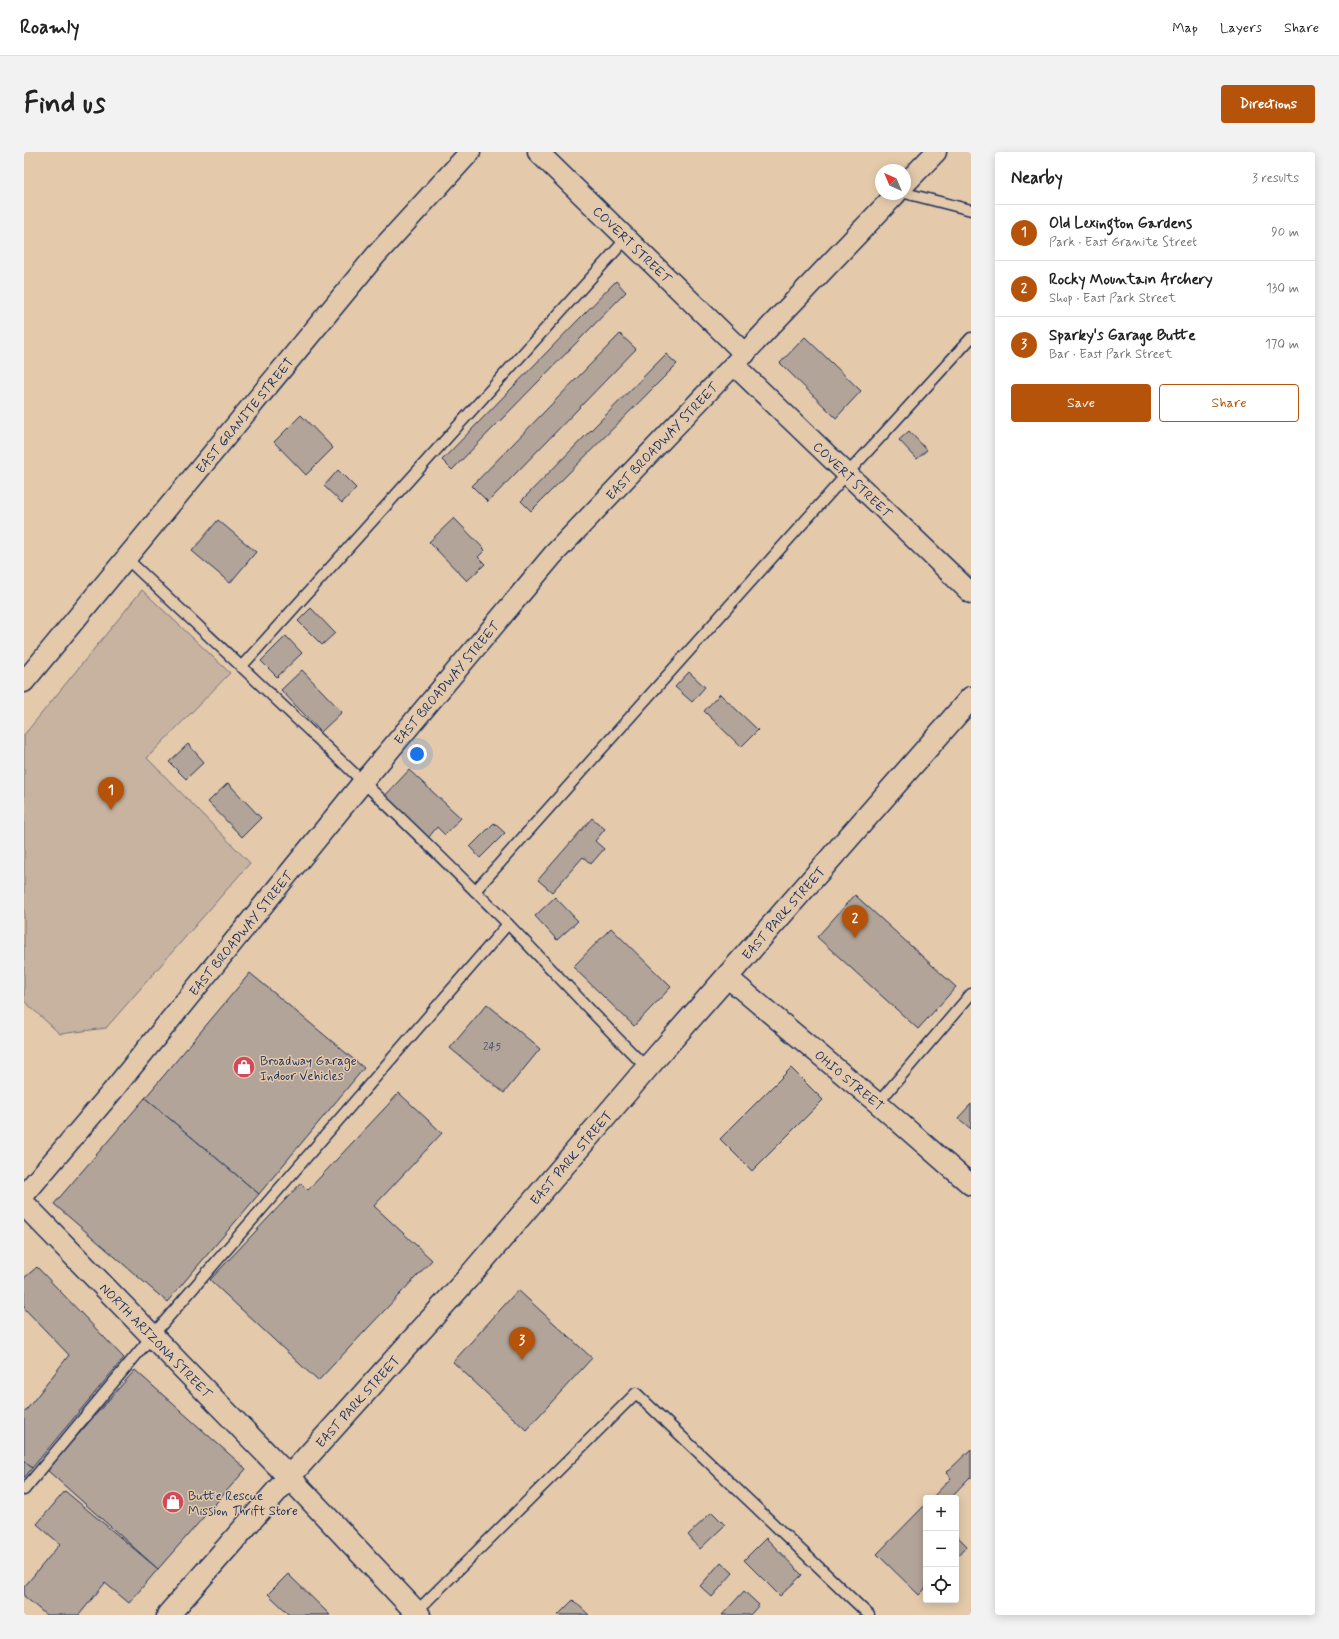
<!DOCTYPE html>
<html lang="en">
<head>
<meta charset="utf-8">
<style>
	:root { --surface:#fff; --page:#f2f2f2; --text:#222; --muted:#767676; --line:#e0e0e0; --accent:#b45309 }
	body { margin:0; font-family:Mynerve,sans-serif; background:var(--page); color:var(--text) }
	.controls { position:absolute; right:12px; bottom:12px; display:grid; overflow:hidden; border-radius:4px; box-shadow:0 2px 10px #0003 }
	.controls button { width:36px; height:36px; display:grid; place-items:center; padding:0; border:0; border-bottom:1px solid var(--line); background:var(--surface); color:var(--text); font:20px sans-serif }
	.compass { position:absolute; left:851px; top:12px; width:36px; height:36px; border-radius:50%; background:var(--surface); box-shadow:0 2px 10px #0003; rotate:316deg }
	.you { position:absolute; left:393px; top:602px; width:14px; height:14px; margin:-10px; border:3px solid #fff; border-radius:50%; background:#1a73e8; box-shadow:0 0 0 6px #1a73e833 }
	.badge { display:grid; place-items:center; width:26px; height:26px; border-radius:50%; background:var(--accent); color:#fff; font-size:13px; font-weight:700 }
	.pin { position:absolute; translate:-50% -33px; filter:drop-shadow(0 1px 2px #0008) }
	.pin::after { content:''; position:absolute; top:21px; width:14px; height:12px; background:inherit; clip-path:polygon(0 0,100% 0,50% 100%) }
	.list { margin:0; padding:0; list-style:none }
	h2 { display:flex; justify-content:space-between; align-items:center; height:52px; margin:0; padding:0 16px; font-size:17px }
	h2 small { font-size:13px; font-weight:400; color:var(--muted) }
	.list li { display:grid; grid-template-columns:26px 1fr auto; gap:12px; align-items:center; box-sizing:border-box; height:56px; padding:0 16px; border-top:1px solid var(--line) }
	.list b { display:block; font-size:15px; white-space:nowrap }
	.list p { margin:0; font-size:13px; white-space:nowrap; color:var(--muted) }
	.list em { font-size:13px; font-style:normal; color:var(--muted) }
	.actions { display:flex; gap:8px; padding:12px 16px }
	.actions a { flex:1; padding:9px 0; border:1px solid var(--accent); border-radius:4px; text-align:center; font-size:14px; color:var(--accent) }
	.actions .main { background:var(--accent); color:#fff }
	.icon { flex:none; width:22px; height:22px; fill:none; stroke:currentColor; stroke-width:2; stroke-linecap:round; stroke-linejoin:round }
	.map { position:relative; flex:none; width:947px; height:1463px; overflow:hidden; border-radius:4px }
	header { display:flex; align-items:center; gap:24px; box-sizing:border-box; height:56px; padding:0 20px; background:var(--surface); border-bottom:1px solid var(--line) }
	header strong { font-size:19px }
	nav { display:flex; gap:22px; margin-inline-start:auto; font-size:14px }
	.intro { display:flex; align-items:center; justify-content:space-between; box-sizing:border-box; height:96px; padding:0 24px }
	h1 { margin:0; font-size:28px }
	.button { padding:10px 18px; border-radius:4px; background:var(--accent); color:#fff; font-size:14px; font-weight:700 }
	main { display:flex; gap:24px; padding:0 24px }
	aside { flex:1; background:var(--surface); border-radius:4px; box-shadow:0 2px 10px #0003 }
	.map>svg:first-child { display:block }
	.green { fill:#c7b3a0; stroke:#71717f }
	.building { fill:#b2a498; stroke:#1b2f5e }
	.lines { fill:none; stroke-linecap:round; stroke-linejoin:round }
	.service-casing { stroke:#1b2f5e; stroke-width:13 }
	.minor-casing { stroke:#1b2f5e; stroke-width:23 }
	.tertiary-casing { stroke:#1b2f5e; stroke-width:25 }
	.secondary-casing { stroke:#1b2f5e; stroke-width:25 }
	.primary-casing { stroke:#1b2f5e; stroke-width:25 }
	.service { stroke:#e4caab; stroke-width:10 }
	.minor { stroke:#e4caab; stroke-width:20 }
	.tertiary { stroke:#e4caab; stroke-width:22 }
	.secondary { stroke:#e4caab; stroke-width:22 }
	.primary { stroke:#e4caab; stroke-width:22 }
	.labels { text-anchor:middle; stroke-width:3; stroke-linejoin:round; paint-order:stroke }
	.number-label { font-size:11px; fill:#414c6c }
	.street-label { font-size:13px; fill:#1b2f5e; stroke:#e4caab }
	.poi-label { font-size:13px; fill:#1b2f5e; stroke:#e4caab; text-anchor:start }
</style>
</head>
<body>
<header>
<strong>Roamly</strong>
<nav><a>Map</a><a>Layers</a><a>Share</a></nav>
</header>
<div class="intro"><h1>Find us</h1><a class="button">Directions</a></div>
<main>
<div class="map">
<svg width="947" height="1463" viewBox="0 0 947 1463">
	<rect width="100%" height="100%" fill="#e4caab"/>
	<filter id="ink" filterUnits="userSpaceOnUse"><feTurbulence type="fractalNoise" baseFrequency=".025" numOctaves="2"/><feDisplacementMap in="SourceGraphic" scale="8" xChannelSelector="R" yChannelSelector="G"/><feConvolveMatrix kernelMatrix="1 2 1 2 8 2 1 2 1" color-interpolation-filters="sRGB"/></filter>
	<g filter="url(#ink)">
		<!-- green -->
		<polygon class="green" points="118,438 206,521 123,606 226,711 82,876 36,882 0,849 0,583"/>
		<!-- building -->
		<g class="building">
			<polygon points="592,129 602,140 428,318 418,308"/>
			<polygon points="596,182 612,197 464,350 448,334"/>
			<polygon points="781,185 837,239 812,266 756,211"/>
			<polygon points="642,202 653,212 507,359 497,349"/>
			<polygon points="277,263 309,296 282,323 250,290"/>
			<polygon points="885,279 903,298 893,307 875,288"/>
			<polygon points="314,318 332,336 318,351 300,334"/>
			<polygon points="430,366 461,398 454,405 461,412 443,429 405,390"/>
			<polygon points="194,368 232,400 206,431 168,399"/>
			<polygon points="287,456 311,481 298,493 274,469"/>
			<polygon points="262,484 278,501 253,525 237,509"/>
			<polygon points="278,518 318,560 297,580 257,538"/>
			<polygon points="665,520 681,535 668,550 651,535"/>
			<polygon points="696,542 734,578 717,595 680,559"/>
			<polygon points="164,592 180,610 162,627 145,610"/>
			<polygon points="385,618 437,666 421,683 413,675 404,686 360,645"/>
			<polygon points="204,631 237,666 218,685 184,650"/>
			<polygon points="568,666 581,677 571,689 580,697 567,712 559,705 528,740 514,728"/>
			<polygon points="470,671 481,681 456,706 446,695"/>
			<polygon points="831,743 932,835 894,877 793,785"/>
			<polygon points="531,745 554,769 533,788 511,764"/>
			<polygon points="587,776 647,835 610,874 549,815"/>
			<polygon points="226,821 340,916 235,1042 121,946"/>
			<polygon points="463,852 516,897 480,941 426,896"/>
			<polygon points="767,916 799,948 728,1019 696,987"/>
			<polygon points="375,941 418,981 350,1054 408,1108 294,1229 186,1128 277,1031 284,1038"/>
			<polygon points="121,946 235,1042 143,1150 30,1052"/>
			<polygon points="947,952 947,977 934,966"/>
			<polygon points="13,1115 100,1206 8,1316 0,1309 0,1261 45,1203 0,1156 0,1126"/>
			<polygon points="494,1138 568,1206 502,1278 429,1210"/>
			<polygon points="111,1218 222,1317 134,1417 23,1318"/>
			<polygon points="947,1297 947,1326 946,1325 926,1346 908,1346 927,1326 922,1321"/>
			<polygon points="0,1309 8,1316 0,1326"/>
			<polygon points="41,1339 134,1417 105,1451 81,1431 55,1463 22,1463 0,1444 0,1435 36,1392 13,1372"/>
			<polygon points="902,1352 902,1436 895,1443 853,1402"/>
			<polygon points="688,1360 701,1373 676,1397 664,1383"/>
			<polygon points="932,1383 943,1394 932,1406"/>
			<polygon points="742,1386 778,1423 756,1444 720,1408"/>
			<polygon points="697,1410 709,1421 688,1445 676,1434"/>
			<polygon points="264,1422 306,1463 263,1463 264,1461 244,1442"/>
			<polygon points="720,1439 735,1453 726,1463 698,1463"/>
			<polygon points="549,1448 565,1463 534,1463"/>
		</g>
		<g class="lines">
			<!-- service casing -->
			<g class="service-casing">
				<g id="service">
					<polyline points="881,41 947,58"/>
					<path d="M102,406c128,121 257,240 381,365 47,48 92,98 140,145"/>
					<polyline points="217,515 602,87"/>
					<polyline points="451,739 822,323 947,186"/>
					<polyline points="854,951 947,842"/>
					<polyline points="0,1338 128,1184 484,772"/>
					<polyline points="392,1460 612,1241 845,1463"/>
				</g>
			</g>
			<!-- minor casing -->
			<g class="minor-casing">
				<g id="minor">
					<path id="s1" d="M514,0l207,202"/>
					<polyline points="881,32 912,0"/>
					<path id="s2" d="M710,213l237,228"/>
					<path id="s3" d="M0,530l352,-427 94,-103"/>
					<path id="s4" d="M703,825l149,125 95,83"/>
					<path id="s5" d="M0,1043l86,-101 253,-312 190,-227 343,-361"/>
				</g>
			</g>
			<!-- tertiary casing -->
			<g class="tertiary-casing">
				<g id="tertiary">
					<path id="s6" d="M0,1052l265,273"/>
				</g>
			</g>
			<!-- secondary casing -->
			<g class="secondary-casing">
				<g id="secondary">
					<path id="s7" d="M265,1325l178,-198 180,-211 324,-370"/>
				</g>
			</g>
			<!-- primary casing -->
			<g class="primary-casing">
				<polyline id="primary" points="144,1463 265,1325 395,1463"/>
			</g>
			<!-- service -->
			<use href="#service" class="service"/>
			<!-- minor -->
			<use href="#minor" class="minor"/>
			<!-- tertiary -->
			<use href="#tertiary" class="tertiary"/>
			<!-- secondary -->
			<use href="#secondary" class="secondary"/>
			<!-- primary -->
			<use href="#primary" class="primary"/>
		</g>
	</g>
	<!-- icons -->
	<defs>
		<g id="shop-disc" transform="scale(1.15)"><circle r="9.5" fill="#d1495b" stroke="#e4caab"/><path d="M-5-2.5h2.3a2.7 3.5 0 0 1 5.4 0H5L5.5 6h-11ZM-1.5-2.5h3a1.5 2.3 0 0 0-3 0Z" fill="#fff"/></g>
	</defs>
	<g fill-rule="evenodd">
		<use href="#shop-disc" x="220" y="915"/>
		<use href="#shop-disc" x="149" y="1350"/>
	</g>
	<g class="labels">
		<!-- number labels -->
		<g class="number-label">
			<text x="468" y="898">245</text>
		</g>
		<!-- street labels -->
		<g class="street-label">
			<text dy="5" stroke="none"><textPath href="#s1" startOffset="132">COVERT STREET</textPath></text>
			<text dy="5" stroke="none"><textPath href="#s3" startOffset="346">EAST GRANITE STREET</textPath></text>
			<text dy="5" stroke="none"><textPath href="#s5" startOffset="988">EAST BROADWAY STREET</textPath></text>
			<text dy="5" stroke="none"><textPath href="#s2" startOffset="165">COVERT STREET</textPath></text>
			<text dy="5" stroke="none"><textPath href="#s5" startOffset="664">EAST BROADWAY STREET</textPath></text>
			<text dy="5" stroke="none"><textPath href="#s7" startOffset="750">EAST PARK STREET</textPath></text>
			<text dy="5" stroke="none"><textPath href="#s5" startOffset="340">EAST BROADWAY STREET</textPath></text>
			<text dy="5" stroke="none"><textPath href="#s4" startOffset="160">OHIO STREET</textPath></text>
			<text dy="5" stroke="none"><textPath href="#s7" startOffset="426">EAST PARK STREET</textPath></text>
			<text dy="5" stroke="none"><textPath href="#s6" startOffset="190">NORTH ARIZONA STREET</textPath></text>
			<text dy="5" stroke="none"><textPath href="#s7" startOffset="102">EAST PARK STREET</textPath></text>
		</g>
		<!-- poi labels -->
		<g class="poi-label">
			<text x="236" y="913">Broadway Garage<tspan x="236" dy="15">Indoor Vehicles</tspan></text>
			<text x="164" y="1348">Butte Rescue<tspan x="164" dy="15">Mission Thrift Store</tspan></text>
		</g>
	</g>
</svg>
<div class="controls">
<button>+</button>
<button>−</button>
<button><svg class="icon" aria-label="locate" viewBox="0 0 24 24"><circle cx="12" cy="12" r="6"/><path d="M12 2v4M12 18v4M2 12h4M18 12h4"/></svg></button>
</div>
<svg class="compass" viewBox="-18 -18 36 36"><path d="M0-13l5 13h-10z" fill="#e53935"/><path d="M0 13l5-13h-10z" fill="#767676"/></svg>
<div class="you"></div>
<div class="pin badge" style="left:87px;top:658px">1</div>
<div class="pin badge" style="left:831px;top:786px">2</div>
<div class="pin badge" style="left:498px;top:1208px">3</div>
</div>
<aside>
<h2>Nearby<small>3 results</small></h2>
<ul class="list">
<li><span class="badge">1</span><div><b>Old Lexington Gardens</b><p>Park · East Granite Street</p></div><em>90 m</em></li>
<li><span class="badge">2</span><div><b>Rocky Mountain Archery</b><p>Shop · East Park Street</p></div><em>130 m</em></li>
<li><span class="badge">3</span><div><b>Sparky's Garage Butte</b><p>Bar · East Park Street</p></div><em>170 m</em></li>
</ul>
<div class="actions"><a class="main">Save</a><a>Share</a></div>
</aside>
</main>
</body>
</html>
